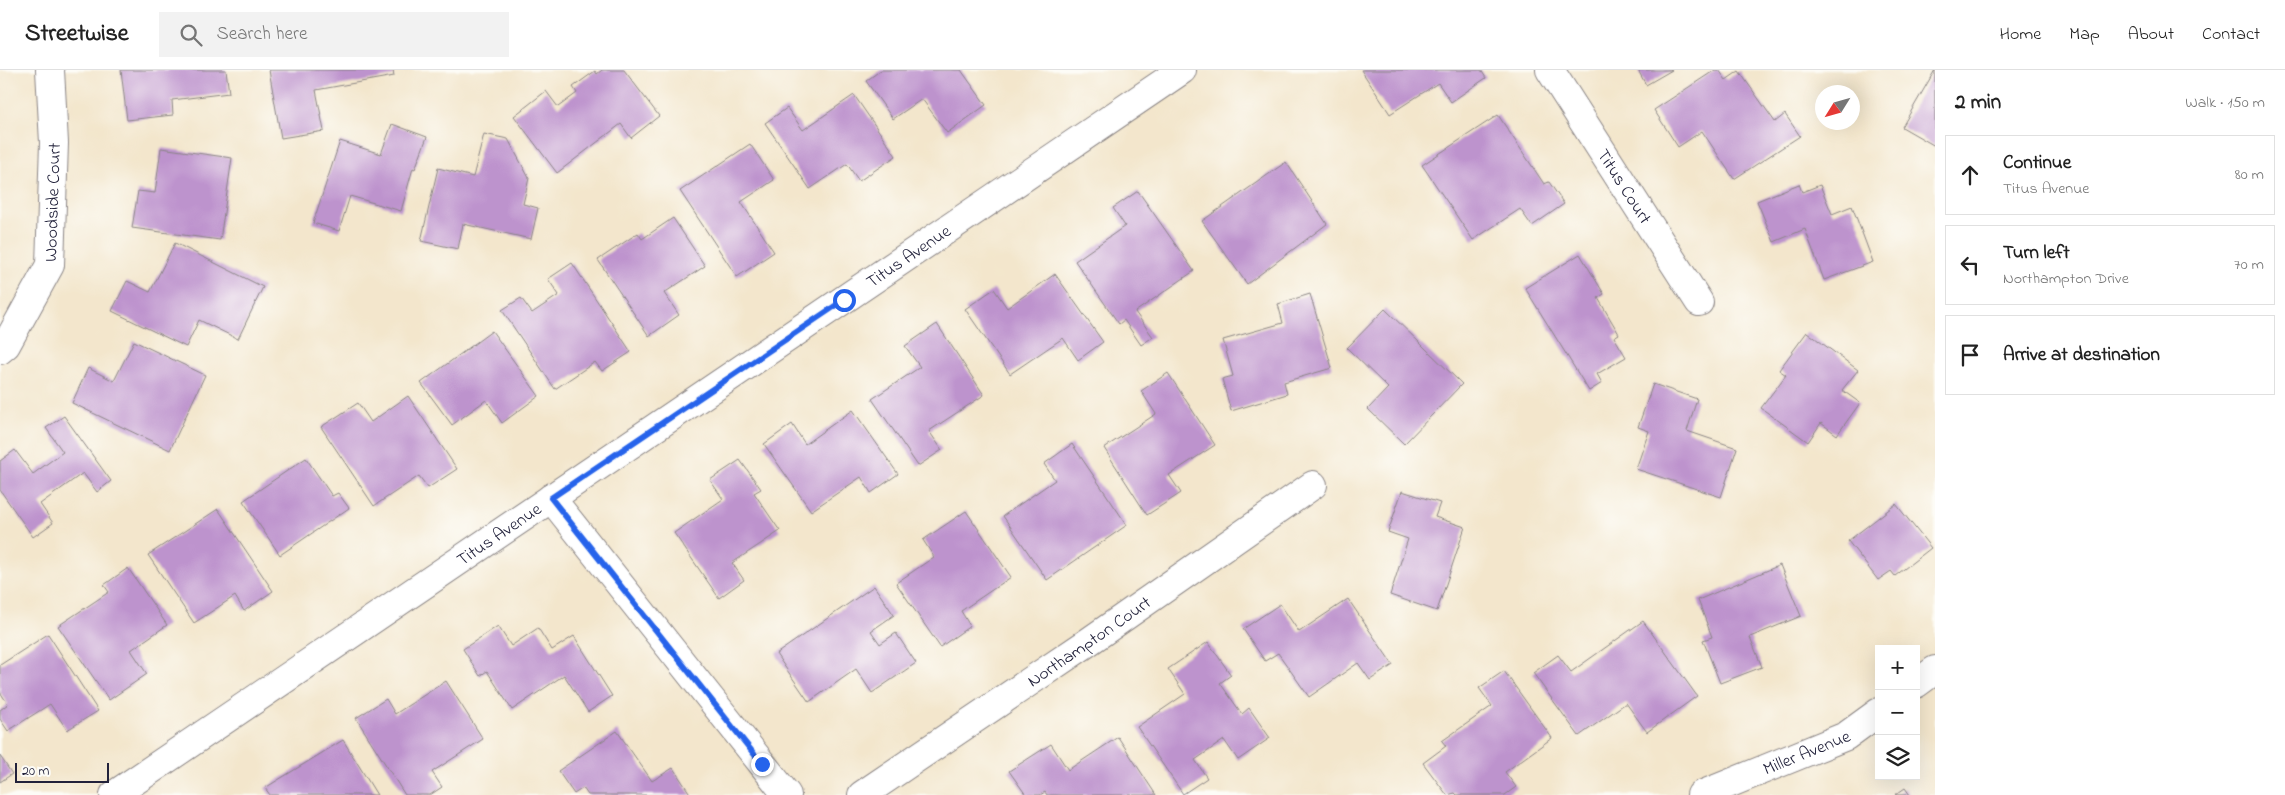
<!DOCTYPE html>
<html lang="en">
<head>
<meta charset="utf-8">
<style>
	:root { --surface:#fff; --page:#f2f2f2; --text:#222; --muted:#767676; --line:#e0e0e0 }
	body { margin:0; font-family:"Indie Flower",sans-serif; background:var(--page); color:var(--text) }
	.controls { position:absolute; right:15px; bottom:15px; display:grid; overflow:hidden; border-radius:0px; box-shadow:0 5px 20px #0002 }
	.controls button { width:45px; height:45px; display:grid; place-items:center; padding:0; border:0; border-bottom:1px solid var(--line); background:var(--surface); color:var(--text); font:25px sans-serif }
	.compass { position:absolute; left:1815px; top:15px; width:45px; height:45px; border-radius:50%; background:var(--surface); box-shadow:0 5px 20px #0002; rotate:233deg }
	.scale { position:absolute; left:15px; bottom:12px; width:94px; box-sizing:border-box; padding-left:5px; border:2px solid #22223b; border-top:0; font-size:14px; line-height:18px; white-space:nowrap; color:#22223b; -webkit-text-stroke:4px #fdfcf7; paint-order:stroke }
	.stop { position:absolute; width:15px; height:15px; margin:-11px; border:4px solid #2563eb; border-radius:50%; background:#fff }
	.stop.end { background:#2563eb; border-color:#fff; box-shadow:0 1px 5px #0008 }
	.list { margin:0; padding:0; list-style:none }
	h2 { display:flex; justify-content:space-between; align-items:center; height:65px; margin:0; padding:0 20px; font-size:21px }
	h2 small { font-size:16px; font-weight:400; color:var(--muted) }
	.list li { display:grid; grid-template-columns:32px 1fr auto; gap:15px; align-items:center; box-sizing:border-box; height:80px; margin:0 10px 10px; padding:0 10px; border:1px solid var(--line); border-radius:0px }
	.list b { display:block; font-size:19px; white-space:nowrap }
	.list p { margin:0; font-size:16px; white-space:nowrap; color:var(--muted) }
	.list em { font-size:16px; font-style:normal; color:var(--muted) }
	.icon { flex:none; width:28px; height:28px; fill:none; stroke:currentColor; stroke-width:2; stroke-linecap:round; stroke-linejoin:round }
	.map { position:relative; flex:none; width:1935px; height:725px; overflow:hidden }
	header { display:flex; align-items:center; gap:30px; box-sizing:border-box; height:70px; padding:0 25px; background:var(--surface); border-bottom:1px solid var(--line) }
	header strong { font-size:24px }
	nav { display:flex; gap:28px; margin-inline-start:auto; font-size:18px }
	.search { width:350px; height:45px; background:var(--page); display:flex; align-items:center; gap:12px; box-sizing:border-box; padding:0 18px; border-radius:0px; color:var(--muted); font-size:19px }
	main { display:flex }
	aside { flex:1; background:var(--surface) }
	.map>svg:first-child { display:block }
	.building { fill:#bd93cd }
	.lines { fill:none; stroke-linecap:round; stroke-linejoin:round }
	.minor-casing { stroke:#8a8484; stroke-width:30 }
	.minor { stroke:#fff; stroke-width:28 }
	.route { stroke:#2563eb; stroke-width:6 }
	.labels { text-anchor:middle; stroke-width:4.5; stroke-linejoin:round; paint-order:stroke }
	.street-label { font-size:18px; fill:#22223b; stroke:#fdfcf7 }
</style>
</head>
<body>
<header>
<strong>Streetwise</strong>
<div class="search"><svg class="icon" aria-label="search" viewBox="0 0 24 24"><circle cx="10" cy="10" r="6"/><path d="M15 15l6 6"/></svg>Search here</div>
<nav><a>Home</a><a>Map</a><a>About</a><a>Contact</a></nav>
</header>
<main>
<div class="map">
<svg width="1935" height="725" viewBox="0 0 1935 725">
	<rect width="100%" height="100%" fill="#fdfcf7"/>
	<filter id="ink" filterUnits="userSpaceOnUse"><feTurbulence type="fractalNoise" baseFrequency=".02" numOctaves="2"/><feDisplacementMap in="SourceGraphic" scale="10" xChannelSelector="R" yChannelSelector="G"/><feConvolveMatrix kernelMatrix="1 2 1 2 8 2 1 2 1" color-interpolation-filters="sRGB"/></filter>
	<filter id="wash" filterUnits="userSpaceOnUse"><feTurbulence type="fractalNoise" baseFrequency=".0096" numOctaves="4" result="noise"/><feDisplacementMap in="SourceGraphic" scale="20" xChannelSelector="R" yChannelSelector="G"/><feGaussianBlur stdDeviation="1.12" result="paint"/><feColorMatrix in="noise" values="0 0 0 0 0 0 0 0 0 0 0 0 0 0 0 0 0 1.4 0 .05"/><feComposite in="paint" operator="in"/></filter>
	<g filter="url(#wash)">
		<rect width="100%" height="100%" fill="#f3e6cc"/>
		<g id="blocks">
			<!-- building -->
			<g class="building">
				<polygon points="121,0 226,0 229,23 172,30 173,45 127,50"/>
				<polygon points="269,0 393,0 394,6 316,20 324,61 281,68"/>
				<polygon points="602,0 624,0 659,46 631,68 621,54 557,103 514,46 546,21 558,37 577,23 573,17 595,1 597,4"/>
				<polygon points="881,0 961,0 986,35 947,63 922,29 893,49 866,11"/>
				<polygon points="1361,0 1481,0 1486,8 1451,32 1438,13 1390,44"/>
				<polygon points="1638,0 1672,0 1646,15"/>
				<polygon points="1715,0 1719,0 1726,10 1739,1 1775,52 1785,44 1800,66 1734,109 1702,61 1678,77 1654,40"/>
				<polygon points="1935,0 1935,76 1902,57"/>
				<polygon points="854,25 896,86 859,111 847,94 810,119 765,53 787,38 803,60"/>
				<polygon points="1498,45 1544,114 1549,112 1564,134 1532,156 1520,139 1473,170 1422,95"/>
				<polygon points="392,54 427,67 415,99 413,98 401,141 350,126 339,161 313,153 340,71 381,84"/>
				<polygon points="484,64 508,69 529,108 523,134 538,138 531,169 463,154 458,179 421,171 438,98 473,107"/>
				<polygon points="750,74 774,110 741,132 774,182 737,207 680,121"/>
				<polygon points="161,78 232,88 220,170 132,158 138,121 155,123"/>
				<polygon points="1286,92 1327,154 1247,214 1202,151"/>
				<polygon points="1799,114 1802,122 1820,115 1832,144 1852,136 1873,192 1824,210 1805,159 1774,172 1757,131"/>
				<polygon points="1138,121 1194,201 1135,242 1153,267 1141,275 1124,250 1119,254 1075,191 1125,156 1113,138"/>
				<polygon points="673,148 705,196 664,223 679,245 649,266 598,190 638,163 642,169"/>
				<polygon points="175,173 263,217 238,269 199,250 186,277 112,241 127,211 150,222"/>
				<polygon points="1580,184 1604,224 1598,228 1619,264 1614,267 1626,287 1597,304 1602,313 1589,321 1525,218"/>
				<polygon points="572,193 631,282 602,301 595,292 555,319 502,240 521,228 532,243 559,225 548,209"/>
				<polygon points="1055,204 1103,272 1078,290 1063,268 1010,304 965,239 994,219 1007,238"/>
				<polygon points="1310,224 1332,298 1284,312 1287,324 1231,341 1222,309 1233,306 1223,270 1283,253 1278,234"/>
				<polygon points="1385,239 1462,314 1404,374 1368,339 1388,318 1347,278"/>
				<polygon points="937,254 984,325 929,361 942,380 918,396 872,329 920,297 905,276"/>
				<polygon points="492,261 539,326 502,353 486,330 452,355 421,313"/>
				<polygon points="1807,262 1858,300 1842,320 1860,333 1837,365 1821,353 1808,372 1761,338 1786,305 1779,300"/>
				<polygon points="134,271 205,305 170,380 72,333 88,298 114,311"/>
				<polygon points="1168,303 1215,375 1169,405 1181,423 1147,445 1104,378 1156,344 1141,321"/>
				<polygon points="1653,314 1697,329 1687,361 1737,378 1721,427 1636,399 1649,361 1638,357"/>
				<polygon points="408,326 457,399 428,418 419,406 374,436 321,357 358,333 371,352"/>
				<polygon points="853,340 898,404 871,423 861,407 811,441 764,374 792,354 805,374"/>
				<polygon points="64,346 111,411 97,422 83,403 40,434 53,453 33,467 0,420 0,391 15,380 33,404 63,382 46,358"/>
				<polygon points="1072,374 1127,455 1047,510 1003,446 1055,410 1044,394"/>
				<polygon points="306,388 332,426 338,423 349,438 280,485 243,431"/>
				<polygon points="740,390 761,419 754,423 780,461 732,493 744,510 719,528 674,463 723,429 710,410"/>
				<polygon points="1402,421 1440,433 1435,447 1465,457 1437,541 1390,525 1408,469 1388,462"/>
				<polygon points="1896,434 1931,478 1895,506 1891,501 1878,510 1848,471"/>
				<polygon points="218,439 273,521 244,541 235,526 194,553 148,485"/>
				<polygon points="966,441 1011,507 961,541 970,556 940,577 896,513 934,487 923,470"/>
				<polygon points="1780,495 1801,546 1750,567 1762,597 1720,613 1703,570 1712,567 1698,530"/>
				<polygon points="128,498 167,555 131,580 147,604 109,630 58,556 109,522 104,515"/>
				<polygon points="874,516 894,545 871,561 880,574 896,563 916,593 872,623 856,599 809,632 776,584"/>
				<polygon points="1348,529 1393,595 1370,610 1358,593 1309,627 1278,583 1265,591 1243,559 1280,534 1299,562"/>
				<polygon points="1643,551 1697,626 1647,662 1626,633 1579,666 1533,603 1558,585 1571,602"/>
				<polygon points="498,556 511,576 538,558 552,580 574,566 612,626 588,642 564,605 512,640 487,601 480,606 463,579"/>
				<polygon points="48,564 98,641 67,660 50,634 8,661 0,649 0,640 8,634 0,622 0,595"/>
				<polygon points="1208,572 1231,605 1220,613 1242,644 1249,638 1270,668 1238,690 1224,670 1195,690 1207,708 1183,724 1137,657 1185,624 1168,599"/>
				<polygon points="1504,601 1552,668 1505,702 1516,717 1505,725 1457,725 1455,723 1447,725 1423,693 1446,676 1442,671 1492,636 1479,618"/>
				<polygon points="446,611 483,669 432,702 442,717 430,725 405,725 356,648 386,629 395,644"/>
				<polygon points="617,661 652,711 673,698 691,725 588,725 583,718 574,724 558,701"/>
				<polygon points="1118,667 1156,725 1047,725 1045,722 1040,725 1026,725 1009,701 1051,674 1068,700"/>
				<polygon points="343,670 377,725 270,725 265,718"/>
				<polygon points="0,686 12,704 0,712"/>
				<polygon points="1905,718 1910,725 1895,725"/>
			</g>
		</g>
	</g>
	<g filter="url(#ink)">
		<use href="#blocks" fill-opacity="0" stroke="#8a8484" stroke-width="1"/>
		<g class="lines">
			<!-- minor casing -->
			<g class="minor-casing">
				<g id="minor">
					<path id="s1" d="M1550,0l149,232"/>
					<path id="s2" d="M0,280l6,-5 44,-80 4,-122 -4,-73"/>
					<polyline points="551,428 787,725"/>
					<polyline points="1916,614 1935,600"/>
					<path id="s3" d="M114,725l1068,-725"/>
					<path id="s4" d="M862,725l222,-150 229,-160"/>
					<path id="s5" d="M1701,725l145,-59 33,-24"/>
				</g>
			</g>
			<!-- minor -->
			<use href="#minor" class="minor"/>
		</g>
	</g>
	<g class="lines" filter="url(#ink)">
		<!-- route -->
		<polyline class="route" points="762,694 551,428 844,230"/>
	</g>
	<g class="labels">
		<!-- street labels -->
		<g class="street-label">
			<text dy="6" stroke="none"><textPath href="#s1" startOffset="138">Titus Court</textPath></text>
			<text dy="6" stroke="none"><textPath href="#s2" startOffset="162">Woodside Court</textPath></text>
			<text dy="6" stroke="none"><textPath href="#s3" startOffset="960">Titus Avenue</textPath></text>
			<text dy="6" stroke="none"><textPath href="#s3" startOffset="465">Titus Avenue</textPath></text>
			<text dy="6" stroke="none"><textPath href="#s4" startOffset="274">Northampton Court</textPath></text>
			<text dy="6" stroke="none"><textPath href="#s5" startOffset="114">Miller Avenue</textPath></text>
		</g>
	</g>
</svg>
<div class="controls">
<button>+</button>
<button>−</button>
<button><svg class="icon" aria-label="layers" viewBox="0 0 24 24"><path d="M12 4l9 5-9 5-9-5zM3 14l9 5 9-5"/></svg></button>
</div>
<svg class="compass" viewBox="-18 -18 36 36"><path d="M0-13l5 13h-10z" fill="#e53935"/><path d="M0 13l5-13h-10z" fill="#767676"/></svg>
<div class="scale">20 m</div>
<div class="stop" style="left:844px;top:230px"></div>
<div class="stop end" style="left:762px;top:694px"></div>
</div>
<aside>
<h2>2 min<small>Walk · 150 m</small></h2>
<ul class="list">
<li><svg class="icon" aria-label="ahead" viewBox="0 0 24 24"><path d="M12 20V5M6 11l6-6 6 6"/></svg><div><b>Continue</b><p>Titus Avenue</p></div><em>80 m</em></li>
<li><svg class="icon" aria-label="left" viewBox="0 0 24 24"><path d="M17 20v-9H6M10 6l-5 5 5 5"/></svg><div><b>Turn left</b><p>Northampton Drive</p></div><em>70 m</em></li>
<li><svg class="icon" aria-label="arrive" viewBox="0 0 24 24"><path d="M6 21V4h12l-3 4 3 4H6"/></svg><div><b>Arrive at destination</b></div></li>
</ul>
</aside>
</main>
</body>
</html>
